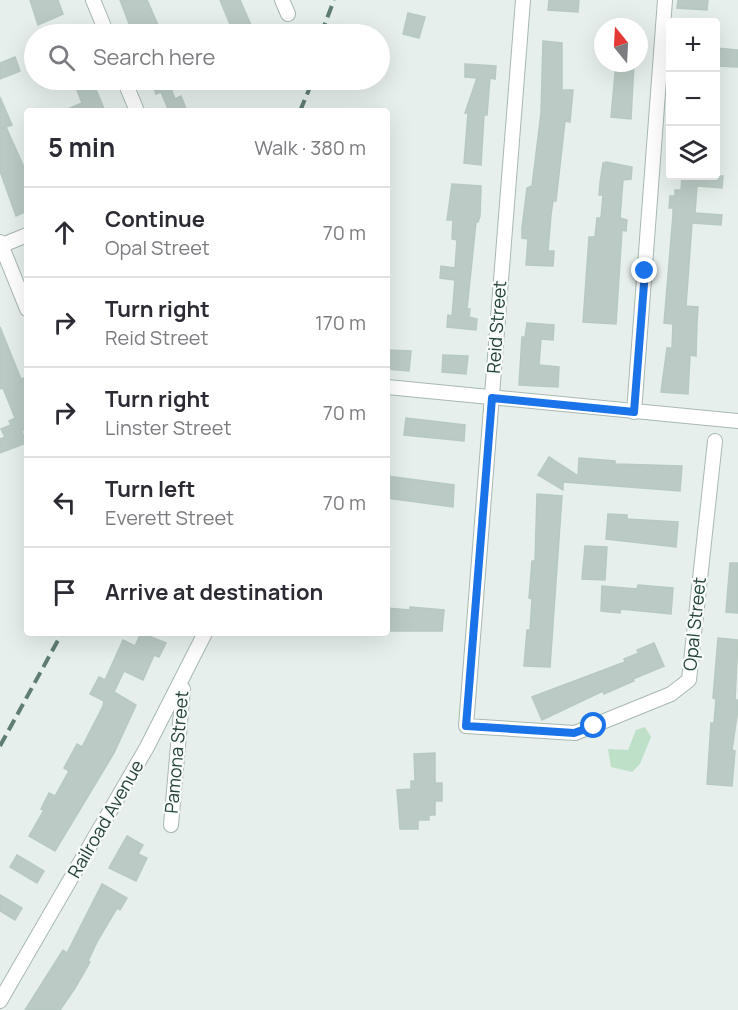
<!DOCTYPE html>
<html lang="en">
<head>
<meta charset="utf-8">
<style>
	:root { --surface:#fff; --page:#f2f2f3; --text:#2b2b33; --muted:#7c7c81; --line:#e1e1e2 }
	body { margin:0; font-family:Manrope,sans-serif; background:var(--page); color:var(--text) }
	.controls { position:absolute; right:18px; top:18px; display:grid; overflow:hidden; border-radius:6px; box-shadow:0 6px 24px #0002 }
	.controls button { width:54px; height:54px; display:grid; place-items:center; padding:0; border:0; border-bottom:2px solid var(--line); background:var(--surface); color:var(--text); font:30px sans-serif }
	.compass { position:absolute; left:594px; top:18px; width:54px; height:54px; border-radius:50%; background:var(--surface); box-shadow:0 6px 24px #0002; rotate:342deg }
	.stop { position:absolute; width:18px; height:18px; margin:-14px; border:4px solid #1a73e8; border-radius:50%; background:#fff }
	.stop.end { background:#1a73e8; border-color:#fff; box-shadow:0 2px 6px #0008 }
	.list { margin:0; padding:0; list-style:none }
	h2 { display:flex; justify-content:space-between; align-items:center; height:78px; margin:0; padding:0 24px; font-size:26px }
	h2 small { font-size:20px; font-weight:400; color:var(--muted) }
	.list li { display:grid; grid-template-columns:39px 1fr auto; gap:18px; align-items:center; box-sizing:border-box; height:90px; padding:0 24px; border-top:2px solid var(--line) }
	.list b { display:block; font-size:22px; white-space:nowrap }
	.list p { margin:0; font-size:20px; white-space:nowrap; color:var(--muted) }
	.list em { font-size:20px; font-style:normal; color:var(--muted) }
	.icon { flex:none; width:33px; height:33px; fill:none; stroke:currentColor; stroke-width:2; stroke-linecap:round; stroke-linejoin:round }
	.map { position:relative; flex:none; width:738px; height:1010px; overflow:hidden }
	.search { position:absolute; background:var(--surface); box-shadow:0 6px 24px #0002; left:24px; top:24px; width:366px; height:66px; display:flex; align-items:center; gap:15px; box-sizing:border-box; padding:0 21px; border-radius:33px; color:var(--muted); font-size:22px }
	.panel { position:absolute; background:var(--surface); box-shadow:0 6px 24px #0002; left:24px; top:108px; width:366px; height:528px; border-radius:6px }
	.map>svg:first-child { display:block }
	.green { fill:#bfe0c8 }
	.building { fill:#bbcac4; stroke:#b8c9c2; stroke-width:1.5 }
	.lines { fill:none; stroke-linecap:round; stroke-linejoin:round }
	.street-casing { stroke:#a8b8b2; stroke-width:16 }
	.street { stroke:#fff; stroke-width:14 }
	.rail { stroke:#5f7d75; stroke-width:4; stroke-dasharray:12 6; stroke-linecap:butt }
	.route { stroke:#1a73e8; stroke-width:8 }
	.labels { text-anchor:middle; stroke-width:4.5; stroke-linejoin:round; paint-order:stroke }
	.street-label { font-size:18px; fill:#24423a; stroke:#f7fbf9 }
</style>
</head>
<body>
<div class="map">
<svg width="738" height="1010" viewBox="0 0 738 1010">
	<rect width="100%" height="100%" fill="#e6efeb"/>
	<!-- green -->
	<polygon class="green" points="645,727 651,737 640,764 632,772 611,767 608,749 628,750 636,730"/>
	<!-- building -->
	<g class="building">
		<polygon points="30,0 58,0 63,14 38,25"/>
		<polygon points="120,0 147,0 162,34 133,34"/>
		<polygon points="220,0 240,0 255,34 234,34"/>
		<polygon points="549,0 579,0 578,12 548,10"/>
		<polygon points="678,0 708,0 707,10 677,8"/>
		<polygon points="408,13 425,17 419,38 403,34"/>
		<polygon points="543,41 562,43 562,90 573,90 570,122 565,121 556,201 553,201 551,215 548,251 554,251 553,266 526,265 528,239 522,238 522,228 527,188 532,186 541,113"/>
		<polygon points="716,48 738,50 738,67 716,66"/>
		<polygon points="15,57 20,71 0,79 0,63"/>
		<polygon points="616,63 634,63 631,119 611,117"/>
		<polygon points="465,64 496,66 495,79 490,78 487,115 484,115 481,165 464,163 468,113 465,113 477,78 465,77"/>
		<polygon points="73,80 92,80 105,111 63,111 82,103"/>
		<polygon points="151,80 168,80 175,99 181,96 187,111 169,111 161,92 156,94"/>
		<polygon points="0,97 12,125 6,127 27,174 27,211 16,216 0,171"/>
		<polygon points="606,162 632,167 631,179 623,180 620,218 627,220 626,231 622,230 616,324 583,322 589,237 595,237 597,218 601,218 603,195 599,195 600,183 603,163"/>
		<polygon points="682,176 723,176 722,188 697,186 695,213 722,215 721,225 692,223 686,306 698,307 697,323 696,356 690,355 688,394 661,392 667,348 672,348 673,324 664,323 673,215 673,208 669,208 670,196 675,196 675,190 681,190"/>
		<polygon points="452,184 481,186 480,216 478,222 476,222 467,309 470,309 469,317 477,319 476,330 447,327 448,315 452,316 455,280 440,278 441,266 455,268 457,240 452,239 453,220 447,220"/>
		<polygon points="527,323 554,325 553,340 541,339 539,365 559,367 558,387 519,385 522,337 525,337"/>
		<polygon points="0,327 21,379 27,377 27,429 22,431 26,443 0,453 0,439 5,437 1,429 11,425 9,421 15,418 3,388 0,389"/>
		<polygon points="387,350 411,351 409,371 387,369"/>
		<polygon points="443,355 468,356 466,374 442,372"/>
		<polygon points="406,418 465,425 464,441 404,435"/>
		<polygon points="549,457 578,476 579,458 615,461 615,464 682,466 680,491 563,482 563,490 538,475"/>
		<polygon points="387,476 454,485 453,507 387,498"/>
		<polygon points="537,494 562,496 550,667 524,666 527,630 530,630 532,599 529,598 532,561 535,561"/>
		<polygon points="608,514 627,515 627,519 678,522 676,547 606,539"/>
		<polygon points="585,546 607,547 605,580 582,579"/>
		<polygon points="730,563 738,563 738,613 726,612"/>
		<polygon points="638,585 673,588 671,614 621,609 620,613 601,611 602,586 637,589"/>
		<polygon points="410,607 444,610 442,631 387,631 387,608 410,610"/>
		<polygon points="141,633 166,643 159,657 154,655 143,680 124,671 114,692 136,705 114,753 55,851 29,836 44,810 41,809 49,793 55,796 69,771 64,768 77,744 82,747 103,706 104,701 90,694 99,677 105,680 123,640 135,646"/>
		<polygon points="718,638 738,640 735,700 738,700 738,709 732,750 735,751 732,786 707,784 711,723 714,723 716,699 713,698"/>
		<polygon points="654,643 664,666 633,679 634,681 604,694 603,691 542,720 532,697 625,662 624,659 639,653 637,650"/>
		<polygon points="435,753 435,783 442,783 442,801 435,801 435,815 429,815 429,820 418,820 418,829 400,829 397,790 411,789 411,781 415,781 414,754"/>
		<polygon points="127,836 143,845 138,854 147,858 136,881 109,868"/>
		<polygon points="17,855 44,871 37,883 10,867"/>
		<polygon points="102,884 127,898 120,910 117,908 98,940 88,961 90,962 75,988 60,1010 25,1010 63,950 67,953"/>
		<polygon points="0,895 22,908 15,920 0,911"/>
	</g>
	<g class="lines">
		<!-- street casing -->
		<g class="street-casing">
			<g id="street">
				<polyline points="93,0 107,34"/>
				<polyline points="282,0 288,14"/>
				<polyline points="523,0 466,726 575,733 671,694 689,680 715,441"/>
				<polyline points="124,80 137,111"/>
				<polyline points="0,242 27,309"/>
				<polyline points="0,246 27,235"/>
				<polyline points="387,387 738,421"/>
				<polyline points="634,412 665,0"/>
				<polyline points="171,825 183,689"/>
				<polyline points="0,1001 147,747 205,633"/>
			</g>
		</g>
		<!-- street -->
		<use href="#street" class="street"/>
		<!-- rail -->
		<g class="rail">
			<polyline points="321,34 334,0"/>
			<polyline points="300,111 313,80"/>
			<polyline points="0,746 62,633"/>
		</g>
	</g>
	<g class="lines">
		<!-- route -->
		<polyline class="route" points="594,726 574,733 466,726 492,398 634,412 645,271"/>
	</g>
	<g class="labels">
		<!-- street labels -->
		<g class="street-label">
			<text transform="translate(497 327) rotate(-86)" y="6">Reid Street</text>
			<text transform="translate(695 624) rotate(-84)" y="6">Opal Street</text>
			<text transform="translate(177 752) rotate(-85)" y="6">Pamona Street</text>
			<text transform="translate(106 819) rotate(-60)" y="6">Railroad Avenue</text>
		</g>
	</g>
</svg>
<div class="controls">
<button>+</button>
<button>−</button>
<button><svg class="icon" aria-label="layers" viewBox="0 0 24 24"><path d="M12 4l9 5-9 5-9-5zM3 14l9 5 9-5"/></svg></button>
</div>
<svg class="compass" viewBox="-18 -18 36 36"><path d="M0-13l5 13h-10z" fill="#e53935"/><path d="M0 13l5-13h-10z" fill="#7c7c81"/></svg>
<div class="stop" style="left:594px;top:726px"></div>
<div class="stop end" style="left:645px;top:271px"></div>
<div class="search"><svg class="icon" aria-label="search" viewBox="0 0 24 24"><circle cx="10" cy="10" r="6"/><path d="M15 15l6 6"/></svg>Search here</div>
<section class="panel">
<h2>5 min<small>Walk · 380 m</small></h2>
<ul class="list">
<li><svg class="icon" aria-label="ahead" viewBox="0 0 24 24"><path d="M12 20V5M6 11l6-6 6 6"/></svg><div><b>Continue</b><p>Opal Street</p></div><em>70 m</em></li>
<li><svg class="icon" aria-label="right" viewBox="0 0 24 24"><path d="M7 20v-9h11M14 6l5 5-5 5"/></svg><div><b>Turn right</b><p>Reid Street</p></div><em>170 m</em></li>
<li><svg class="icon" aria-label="right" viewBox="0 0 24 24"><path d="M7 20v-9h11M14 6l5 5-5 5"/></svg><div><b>Turn right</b><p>Linster Street</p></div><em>70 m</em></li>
<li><svg class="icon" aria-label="left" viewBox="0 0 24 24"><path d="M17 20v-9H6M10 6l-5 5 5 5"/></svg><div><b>Turn left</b><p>Everett Street</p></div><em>70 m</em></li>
<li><svg class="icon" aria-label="arrive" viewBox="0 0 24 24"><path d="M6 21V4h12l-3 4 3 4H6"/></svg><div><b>Arrive at destination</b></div></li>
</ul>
</section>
</div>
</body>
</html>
